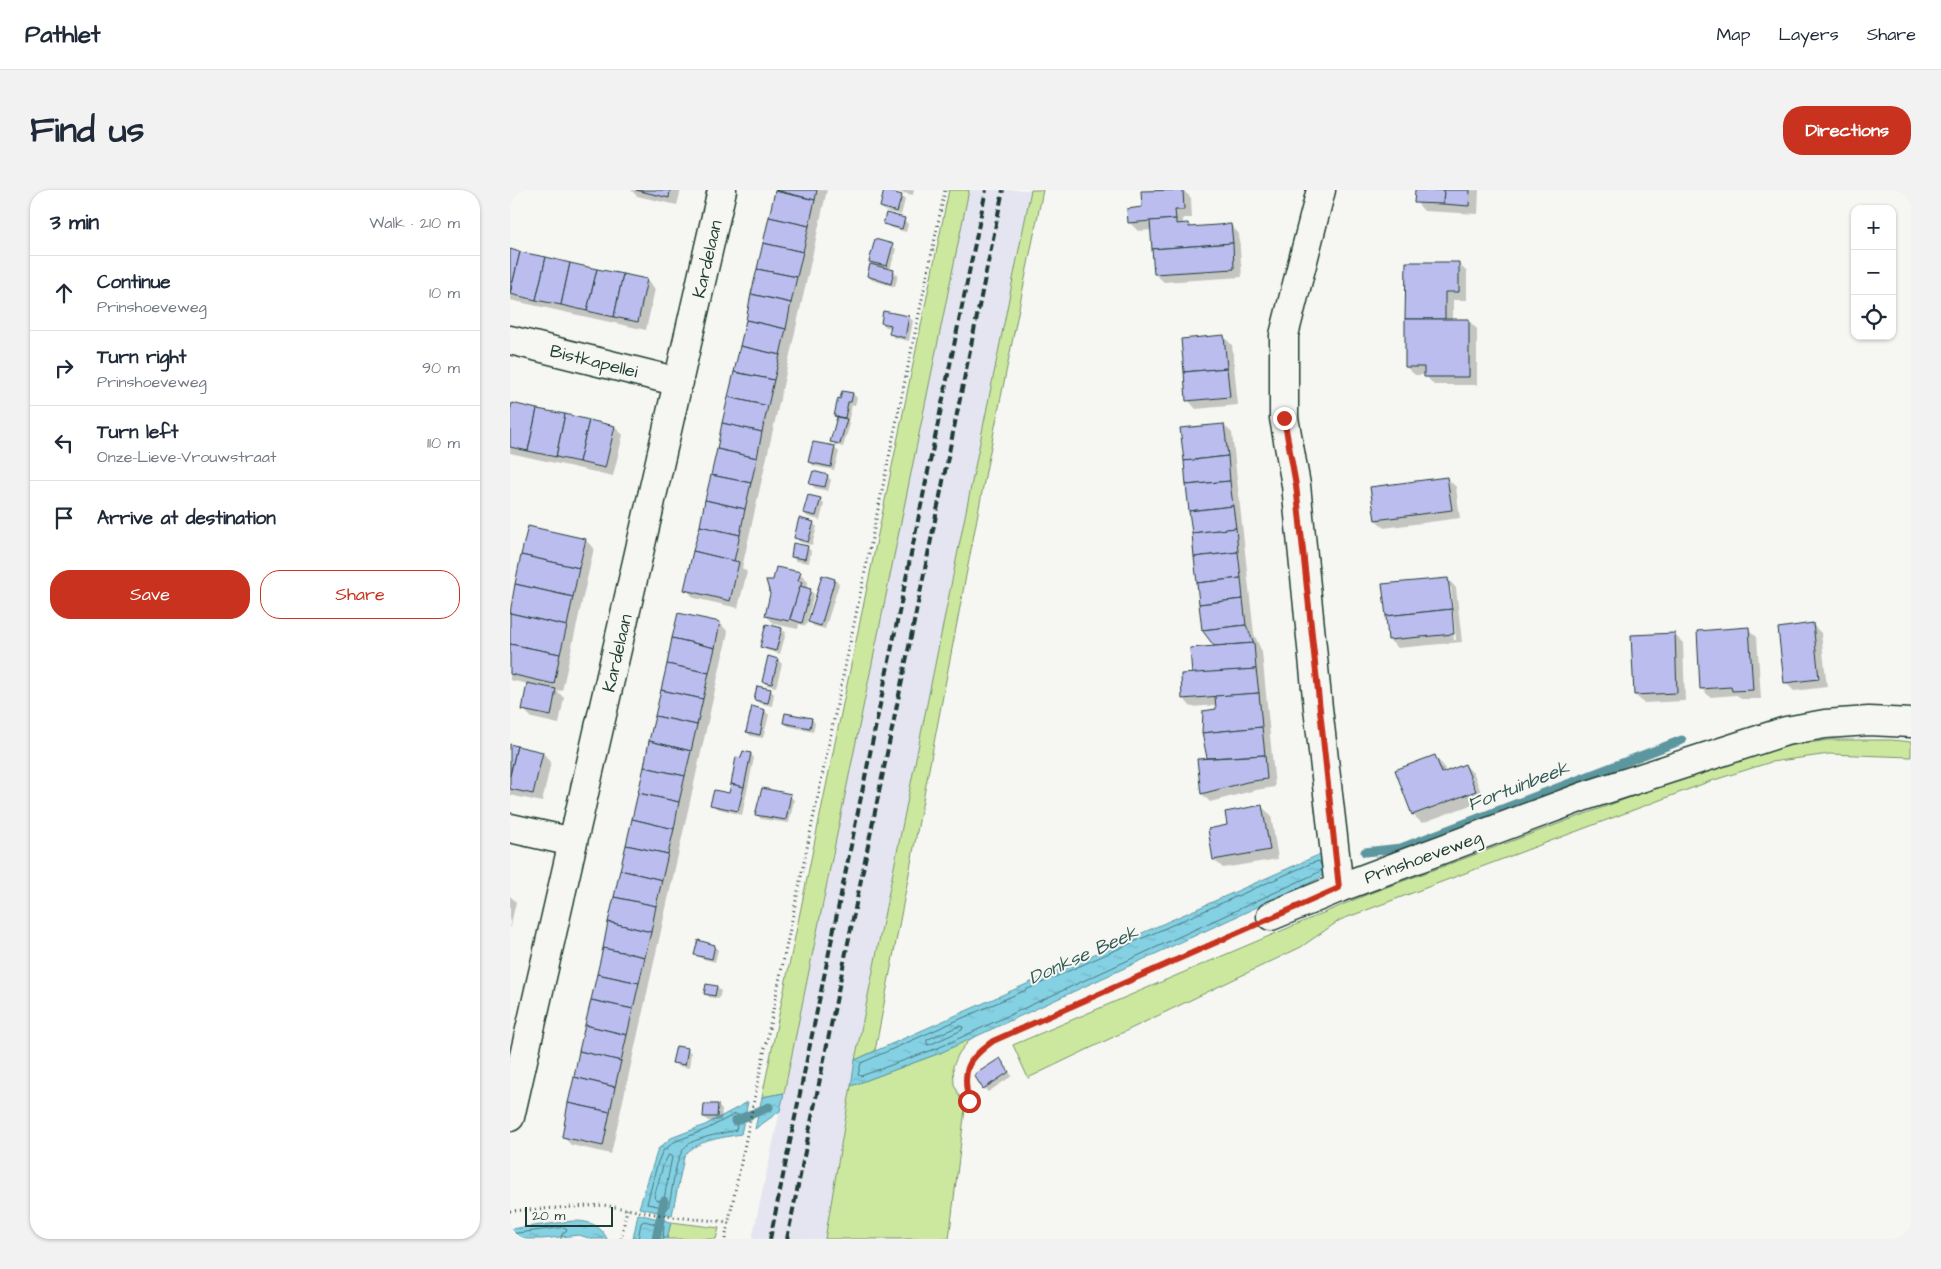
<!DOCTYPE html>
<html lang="en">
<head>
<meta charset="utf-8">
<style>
	:root { --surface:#fff; --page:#f2f2f3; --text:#1f2937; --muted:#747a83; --line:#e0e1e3; --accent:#c8321e }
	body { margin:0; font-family:"Architects Daughter",sans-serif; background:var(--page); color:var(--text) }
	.controls { position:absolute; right:15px; top:15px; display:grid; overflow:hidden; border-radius:10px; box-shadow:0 1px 4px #0004 }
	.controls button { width:45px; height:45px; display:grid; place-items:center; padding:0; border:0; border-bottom:1px solid var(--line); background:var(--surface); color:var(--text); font:25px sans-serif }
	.scale { position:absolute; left:15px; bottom:12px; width:88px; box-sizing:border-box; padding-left:5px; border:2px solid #1f3d34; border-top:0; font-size:14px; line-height:18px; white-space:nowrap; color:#1f3d34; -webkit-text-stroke:4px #f6f6f2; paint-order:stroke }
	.stop { position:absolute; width:15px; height:15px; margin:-11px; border:4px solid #c8321e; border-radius:50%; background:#fff }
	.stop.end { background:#c8321e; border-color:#fff; box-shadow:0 1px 5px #0008 }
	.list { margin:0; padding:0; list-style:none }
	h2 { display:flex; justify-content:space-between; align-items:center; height:65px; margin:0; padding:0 20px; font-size:21px }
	h2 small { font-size:16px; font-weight:400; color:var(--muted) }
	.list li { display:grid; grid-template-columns:32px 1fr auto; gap:15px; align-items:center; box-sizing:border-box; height:75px; padding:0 20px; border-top:1px solid var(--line) }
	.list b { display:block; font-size:19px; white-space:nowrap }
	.list p { margin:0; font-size:16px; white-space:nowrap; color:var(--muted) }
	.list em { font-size:16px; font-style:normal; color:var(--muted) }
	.actions { display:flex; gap:10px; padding:15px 20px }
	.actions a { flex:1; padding:11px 0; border:1px solid var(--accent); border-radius:20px; text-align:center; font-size:18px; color:var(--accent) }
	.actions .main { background:var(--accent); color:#fff }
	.icon { flex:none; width:28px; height:28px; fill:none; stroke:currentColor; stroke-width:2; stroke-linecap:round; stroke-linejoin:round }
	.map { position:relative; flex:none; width:1401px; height:1049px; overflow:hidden; border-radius:20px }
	header { display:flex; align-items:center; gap:30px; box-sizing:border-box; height:70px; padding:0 25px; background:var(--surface); border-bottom:1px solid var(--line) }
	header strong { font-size:24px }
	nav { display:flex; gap:28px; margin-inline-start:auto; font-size:18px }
	.intro { display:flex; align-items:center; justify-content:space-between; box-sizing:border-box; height:120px; padding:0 30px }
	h1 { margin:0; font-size:35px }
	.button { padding:12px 22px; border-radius:20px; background:var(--accent); color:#fff; font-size:18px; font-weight:700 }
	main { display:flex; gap:30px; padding:0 30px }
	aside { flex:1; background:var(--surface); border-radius:20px; box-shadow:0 1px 4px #0004 }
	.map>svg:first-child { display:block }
	.built { fill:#e4e5f1 }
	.green { fill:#cce89f; stroke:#76926a }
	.water { fill:url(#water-ripples); stroke:#5c969e }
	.shadow { fill:#0003; fill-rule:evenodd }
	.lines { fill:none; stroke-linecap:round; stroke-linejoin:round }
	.shore { stroke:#48787a; stroke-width:1 }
	.stream { stroke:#5c969e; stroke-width:9 }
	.building { fill:#bbbdef; stroke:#1f3d34 }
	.minor-casing { stroke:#1f3d34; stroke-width:31 }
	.path { stroke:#1f3d34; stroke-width:3; stroke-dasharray:1 4; stroke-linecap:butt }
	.minor { stroke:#f6f6f2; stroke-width:28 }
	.rail { stroke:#1f3d34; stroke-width:4; stroke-dasharray:8 4; stroke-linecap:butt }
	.route { stroke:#c8321e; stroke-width:6 }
	.labels { text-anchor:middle; stroke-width:4; stroke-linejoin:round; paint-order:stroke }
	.street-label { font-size:18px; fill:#1f3d34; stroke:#f6f6f2 }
	.water-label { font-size:19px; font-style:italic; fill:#335b57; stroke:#f6f6f2 }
</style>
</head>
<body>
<header>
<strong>Pathlet</strong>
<nav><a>Map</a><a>Layers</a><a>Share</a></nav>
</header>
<div class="intro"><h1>Find us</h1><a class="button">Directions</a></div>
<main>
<aside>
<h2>3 min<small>Walk · 210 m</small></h2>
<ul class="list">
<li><svg class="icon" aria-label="ahead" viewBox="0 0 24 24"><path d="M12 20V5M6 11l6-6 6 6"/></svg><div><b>Continue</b><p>Prinshoeveweg</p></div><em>10 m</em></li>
<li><svg class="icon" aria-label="right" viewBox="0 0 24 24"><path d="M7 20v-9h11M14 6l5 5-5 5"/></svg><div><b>Turn right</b><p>Prinshoeveweg</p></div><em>90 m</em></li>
<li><svg class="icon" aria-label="left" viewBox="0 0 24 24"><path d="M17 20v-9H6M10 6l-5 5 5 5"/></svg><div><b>Turn left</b><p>Onze-Lieve-Vrouwstraat</p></div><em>110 m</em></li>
<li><svg class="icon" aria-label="arrive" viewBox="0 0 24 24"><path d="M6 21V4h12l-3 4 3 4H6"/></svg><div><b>Arrive at destination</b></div></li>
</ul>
<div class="actions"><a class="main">Save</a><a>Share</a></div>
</aside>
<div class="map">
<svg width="1401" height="1049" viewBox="0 0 1401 1049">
	<defs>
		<pattern id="water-ripples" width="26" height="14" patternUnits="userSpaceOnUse" patternTransform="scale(1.25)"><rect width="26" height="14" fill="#85d1e4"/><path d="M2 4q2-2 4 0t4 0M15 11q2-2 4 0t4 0" fill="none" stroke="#72b4c4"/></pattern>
	</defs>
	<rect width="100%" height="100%" fill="#f6f6f2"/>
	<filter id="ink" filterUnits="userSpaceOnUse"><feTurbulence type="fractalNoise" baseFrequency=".02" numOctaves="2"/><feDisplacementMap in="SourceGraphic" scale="10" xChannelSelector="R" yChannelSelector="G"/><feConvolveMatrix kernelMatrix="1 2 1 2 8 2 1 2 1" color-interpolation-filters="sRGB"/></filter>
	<g filter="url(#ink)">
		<!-- built -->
		<polygon class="built" points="459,0 521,0 345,870 315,1049 242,1049 270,921"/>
		<!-- green -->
		<g class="green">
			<polygon points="439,0 459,0 274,903 252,907"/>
			<polygon points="521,0 533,0 477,276 365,861 345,870"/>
			<polygon points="1319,550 1381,550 1401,552 1401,567 1319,564 1261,572 1198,592 830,730 791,757 518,888 503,855 858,704 1200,578 1263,558"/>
			<polygon points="461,848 449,863 443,876 444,894 455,919 439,1049 315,1049 341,896 430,863"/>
			<polygon points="161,1032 209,1038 206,1049 157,1049"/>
		</g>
		<!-- water -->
		<g class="water">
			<polygon points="813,663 818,681 808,689 430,863 341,896 345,870"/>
			<polygon points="274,903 270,921 245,939 252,907"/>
			<path d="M238,912l-7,32c-19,4 -47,6 -57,23l-12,58 -33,-7 19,-59 13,-11 34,-13z"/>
			<polygon points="128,1024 161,1032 157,1049 123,1049"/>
			<path d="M63,1031c15,0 27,3 34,18h-15l-13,-4 -37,4h-32v-10z"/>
		</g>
		<!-- shadow -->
		<g class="shadow">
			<polygon points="121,0 171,0 167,15 127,6"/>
			<polygon points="266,0 317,0 232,378 237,382 228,418 184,408 176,399"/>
			<polygon points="387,0 404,0 403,5 389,2"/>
			<polygon points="673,0 681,8 682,28 673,28 673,34 678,34 682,38 721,35 729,44 732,87 654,92 645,84 642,40 628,41 619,32 633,18 632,2"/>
			<polygon points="906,0 969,0 968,24 914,21 906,12"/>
			<polygon points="391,6 395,10 391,25 375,21 371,17"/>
			<polygon points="394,30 398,34 396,42 379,37 375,33"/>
			<polygon points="382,55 386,59 380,80 388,85 385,97 362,90 358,86 365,77 360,72"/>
			<polygon points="0,61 137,90 145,99 136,140 0,110"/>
			<polygon points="948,73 957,82 957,110 943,110 943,130 958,130 967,139 967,195 924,195 915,185 905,185 896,177"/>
			<polygon points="399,127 403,131 399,151 385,148 381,144 382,138 376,137 372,133"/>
			<polygon points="713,146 722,155 728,215 686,219 678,210"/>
			<polygon points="343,204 347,208 345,215 342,215 338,232 340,234 333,257 325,255 322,251 328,228 325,225"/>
			<polygon points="0,214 105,237 113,245 103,286 0,263"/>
			<polygon points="714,235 722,243 744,444 752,462 765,597 746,600 700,612 692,604 689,570 699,569 693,543 707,520 707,515 681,517 673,508 684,485 706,457 693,439"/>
			<polygon points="325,258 329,262 324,280 304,276 300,272"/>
			<polygon points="317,286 321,290 318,301 305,298 301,294"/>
			<polygon points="937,288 946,297 950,328 874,338 866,330"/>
			<polygon points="310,310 314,314 310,330 298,327 294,323"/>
			<polygon points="303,333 307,337 302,355 290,352 286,348"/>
			<polygon points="19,337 75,350 84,358 52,501 46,500 54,508 49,534 22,528 13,519 18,494 0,490 0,421"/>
			<polygon points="297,357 301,361 299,373 286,371 282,367"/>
			<polygon points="290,383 298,392 297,398 304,404 296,436 289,434 288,439 264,434 256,425 264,391"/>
			<path d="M938,389l8,9 6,54 -64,6 -9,-8zM938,397h3l5,53h-2z"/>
			<polygon points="325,390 329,394 315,439 304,436 300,432"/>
			<polygon points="210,433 218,442 101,964 61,955 53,946"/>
			<polygon points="1303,435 1311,443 1317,497 1284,501 1276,493"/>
			<polygon points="272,439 276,443 270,464 256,460 252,456"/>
			<polygon points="1238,439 1247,447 1251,509 1231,509 1227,505 1200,507 1191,498"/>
			<polygon points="1164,444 1173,453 1175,511 1134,513 1125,505"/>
			<polygon points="268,470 272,474 266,497 257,495 253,491"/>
			<polygon points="260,500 264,504 262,516 249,513 245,509"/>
			<polygon points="243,518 255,521 259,525 253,548 241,546 237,542"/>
			<polygon points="302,529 305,533 303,542 278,536 274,532"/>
			<polygon points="0,556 33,563 41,572 32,612 0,605"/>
			<polygon points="241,564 244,568 232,625 206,618 202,614 220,605 232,570"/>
			<polygon points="924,566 933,575 936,582 955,575 964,584 974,610 912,633 903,625 886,580"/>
			<polygon points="280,606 284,610 279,633 251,629 247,625"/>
			<polygon points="752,617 761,625 768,669 713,678 704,670"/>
			<polygon points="0,706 6,712 0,739"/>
			<polygon points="204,756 208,760 205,772 190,768 186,764"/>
			<polygon points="207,797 211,801 209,809 199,807 195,803"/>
			<polygon points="177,859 181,863 179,878 168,876 164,872"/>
			<polygon points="490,870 502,886 478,902 474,898"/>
			<polygon points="208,915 212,919 211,931 198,931 194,927"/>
		</g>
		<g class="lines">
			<!-- shore -->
			<g class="shore">
				<polyline points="811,675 809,671 802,673 351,873 348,885 351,886 428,858 805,684 812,680"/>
				<polygon points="450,836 453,837 452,840 419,855 417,854 417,850"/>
				<path d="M226,924l3,2 -3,14c-15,4 -32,6 -46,13 -17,10 -16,47 -22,65l-21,-4 10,-39 5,-13 12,-10 33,-13z"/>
				<polygon points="159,965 162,967 154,1009 152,1011 146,1010 144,1007 153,976"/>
				<polyline points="0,1044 55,1037 57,1040 52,1044 51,1049"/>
				<polyline points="128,1049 131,1033 134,1031 154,1036 153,1049"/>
			</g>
			<!-- stream -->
			<g class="stream">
				<polyline points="855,662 891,658 1172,550"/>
				<polyline points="225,931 259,917"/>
				<polyline points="146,1049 154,1011"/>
			</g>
		</g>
		<!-- building -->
		<g class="building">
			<polygon points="126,0 160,0 159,8"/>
			<polygon points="265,0 307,0 305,10"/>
			<polygon points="374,0 392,5 387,22 370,17"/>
			<polygon points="673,0 674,20 665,20 666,29 618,33 617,19 632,17 631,1"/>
			<polygon points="905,0 934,0 933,14 904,13"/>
			<polygon points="934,0 960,0 959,16 933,14"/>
			<polygon points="265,1 305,10 299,36 259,27"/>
			<polygon points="376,23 395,28 392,39 373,34"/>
			<polygon points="259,27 299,36 293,62 253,53"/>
			<polygon points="666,29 666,34 678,33 679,37 721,34 723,53 642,59 640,31"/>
			<polygon points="365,49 383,54 377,76 359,72"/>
			<polygon points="253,53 293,62 287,87 247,79"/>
			<polygon points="723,53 724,79 644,84 642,59"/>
			<polygon points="0,59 10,62 0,104"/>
			<polygon points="10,62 36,67 26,110 0,104"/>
			<polygon points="36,67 60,73 51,115 26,110"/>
			<polygon points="896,72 949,72 949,102 935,102 935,129 895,129"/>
			<polygon points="60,73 87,79 77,121 51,115"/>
			<polygon points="360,74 384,80 381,94 357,86"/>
			<polygon points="87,79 113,84 104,127 77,121"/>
			<polygon points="247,79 287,87 281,113 241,104"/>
			<polygon points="113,84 137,89 128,132 104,127"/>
			<polygon points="241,104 281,113 276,139 236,130"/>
			<polygon points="373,121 399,126 395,148 379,144 381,135 371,133"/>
			<polygon points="895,129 959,129 959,187 914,187 914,177 895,177"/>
			<polygon points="236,130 276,139 270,165 230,156"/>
			<polygon points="714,145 717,178 674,182 671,149"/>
			<polygon points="230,156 270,165 264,190 224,182"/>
			<polygon points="717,178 720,207 676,211 674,182"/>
			<polygon points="224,182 264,190 258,216 218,207"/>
			<polygon points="332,201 343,203 341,212 338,212 335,228 324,226 328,208 330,209"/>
			<polygon points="218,207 258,216 252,242 212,233"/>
			<polygon points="2,213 27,219 18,261 0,257 0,221"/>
			<polygon points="27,219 55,224 46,267 18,261"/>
			<polygon points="55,224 79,230 69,272 46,267"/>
			<polygon points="327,227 337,229 330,254 320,252"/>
			<polygon points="79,230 105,236 95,278 69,272"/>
			<polygon points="212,233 252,242 247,268 207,259"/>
			<polygon points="714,234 718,266 674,271 670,238"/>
			<polygon points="303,252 325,256 321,277 298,272"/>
			<polygon points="207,259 247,268 241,293 201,285"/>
			<polygon points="718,266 720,291 676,295 674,271"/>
			<polygon points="303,281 318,285 315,297 299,294"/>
			<polygon points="201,285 241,293 235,319 195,310"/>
			<polygon points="937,287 942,320 865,330 860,297"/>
			<polygon points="720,291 723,316 679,321 676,295"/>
			<polygon points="298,305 311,308 306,326 293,323"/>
			<polygon points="195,310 235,319 230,345 190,336"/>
			<polygon points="723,316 726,338 682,343 679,321"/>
			<polygon points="289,328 304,332 298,352 284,348"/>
			<polygon points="18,336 76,349 69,378 11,365"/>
			<polygon points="190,336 230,345 224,371 183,361"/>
			<polygon points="726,338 728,362 684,367 682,343"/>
			<polygon points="283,353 298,356 295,369 281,367"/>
			<polygon points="183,361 229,372 220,411 174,400"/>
			<polygon points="728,362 731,388 687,393 684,367"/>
			<polygon points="11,365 69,378 63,407 5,394"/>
			<polygon points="266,377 291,382 288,391 292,392 279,431 255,426 260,404 256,390 263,390"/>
			<polygon points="312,385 325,389 311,436 298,432"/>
			<polygon points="731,388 733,409 689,414 687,393"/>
			<polygon points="938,388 942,419 876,426 872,394"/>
			<polygon points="5,394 63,407 57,436 0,423"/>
			<polygon points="290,396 301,399 292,433 280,429"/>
			<polygon points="733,409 736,435 692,440 689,414"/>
			<polygon points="942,419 944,444 878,450 876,426"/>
			<polygon points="0,423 57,436 50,464 0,454"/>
			<polygon points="168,423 210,432 205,458 162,448"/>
			<polygon points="1303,433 1309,489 1274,493 1268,438"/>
			<polygon points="256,434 272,438 266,461 250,457"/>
			<polygon points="736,435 744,453 704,456 692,440"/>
			<polygon points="1239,437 1243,500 1222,501 1221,497 1190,499 1187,441"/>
			<polygon points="1165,443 1167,503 1124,505 1121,445"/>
			<polygon points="162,448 205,458 199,483 157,474"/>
			<polygon points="744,453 746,479 682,484 680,458"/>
			<polygon points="0,454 50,464 44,494 0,484"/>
			<polygon points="258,466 268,469 262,494 252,492"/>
			<polygon points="157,474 199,483 193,509 151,500"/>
			<polygon points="746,479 749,503 672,509 671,484"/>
			<polygon points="17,493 46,499 41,526 12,520"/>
			<polygon points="247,496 261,499 258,513 244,510"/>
			<polygon points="151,500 193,509 187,535 145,526"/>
			<polygon points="749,503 752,537 692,543 693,521 706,519 705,506"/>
			<polygon points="242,516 255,520 250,545 236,542"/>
			<polygon points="275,523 302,528 300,538 273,533"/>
			<polygon points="145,526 187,535 181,561 139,551"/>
			<polygon points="752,537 755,565 697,568 692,543"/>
			<polygon points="139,551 181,561 175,586 134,577"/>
			<polygon points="0,554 7,556 0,586"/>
			<polygon points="7,556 33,562 23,604 0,599 0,586"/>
			<polygon points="233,561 241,563 234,597 221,594 226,567 231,568"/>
			<polygon points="755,565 757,589 737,592 691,604 687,569"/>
			<polygon points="925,565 932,583 955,574 966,601 902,625 885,580"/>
			<polygon points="134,577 175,586 169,612 128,603"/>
			<polygon points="221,594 234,597 228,621 200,615 204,600 219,603"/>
			<polygon points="252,598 281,604 276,630 245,625"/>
			<polygon points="128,603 169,612 164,639 122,629"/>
			<polygon points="752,615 760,660 703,670 698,639 717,635 715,622"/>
			<polygon points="122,629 164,639 158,664 116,655"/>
			<polygon points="116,655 158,664 152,690 110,680"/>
			<polygon points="110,680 152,690 146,716 104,707"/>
			<polygon points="104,707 146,716 141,742 98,732"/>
			<polygon points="98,732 141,742 135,767 93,758"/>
			<polygon points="188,750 205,755 202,769 184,765"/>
			<polygon points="93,758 135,767 129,793 87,784"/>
			<polygon points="87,784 129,793 123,819 81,810"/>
			<polygon points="196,794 207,796 205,806 194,804"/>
			<polygon points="81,810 123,819 117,845 75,835"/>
			<polygon points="75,835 117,845 111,871 69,861"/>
			<polygon points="166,856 178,858 175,875 162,873"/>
			<polygon points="69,861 111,871 105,897 64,887"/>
			<polygon points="490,868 499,882 473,899 464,885"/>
			<polygon points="64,887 105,897 100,922 58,913"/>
			<polygon points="58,913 100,922 93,956 52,947"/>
			<polygon points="194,914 208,914 207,927 193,927"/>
		</g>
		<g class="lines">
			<!-- minor casing -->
			<g class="minor-casing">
				<g id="minor">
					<polyline points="811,0 774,145 774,228 786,295 808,518 829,698"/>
					<polyline points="0,150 169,192"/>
					<polyline points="0,638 63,652"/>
					<polyline points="761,726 829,698 1075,606 1276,541 1315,534 1359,531 1401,533"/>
					<polyline points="0,927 212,0"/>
				</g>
			</g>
			<!-- path -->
			<g class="path">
				<path d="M459,911c-8,-31 -1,-42 24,-60l253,-113"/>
				<polyline points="0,1021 93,1015 162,1027 219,1032"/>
				<polyline points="111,1049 117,1019"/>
				<polyline points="215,1049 435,0"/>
			</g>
			<!-- minor -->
			<use href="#minor" class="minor"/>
			<!-- rail -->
			<g class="rail">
				<polyline points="260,1049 476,0"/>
				<polyline points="277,1049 493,0"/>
			</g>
		</g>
	</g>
	<g class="lines" filter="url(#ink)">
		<!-- route -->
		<path class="route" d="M459,911c-8,-31 -1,-42 24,-60l346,-153 -43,-403 -12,-67"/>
	</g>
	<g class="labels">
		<!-- street labels -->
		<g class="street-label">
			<text transform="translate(197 69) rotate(-77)" y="6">Kardelaan</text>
			<text transform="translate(84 171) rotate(14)" y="6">Bistkapellei</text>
			<text transform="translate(107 463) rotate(-77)" y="6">Kardelaan</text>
			<text transform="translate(913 667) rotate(-20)" y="6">Prinshoeveweg</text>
		</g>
		<!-- water labels -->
		<g class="water-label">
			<text transform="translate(1008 595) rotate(-21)" y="7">Fortuinbeek</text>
			<text transform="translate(573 764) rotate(-24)" y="7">Donkse Beek</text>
		</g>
	</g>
</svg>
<div class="controls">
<button>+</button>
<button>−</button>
<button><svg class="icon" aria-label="locate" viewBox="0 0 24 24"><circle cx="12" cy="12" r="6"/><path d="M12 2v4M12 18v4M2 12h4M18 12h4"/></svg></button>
</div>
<div class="scale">20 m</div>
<div class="stop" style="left:459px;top:911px"></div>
<div class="stop end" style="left:774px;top:228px"></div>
</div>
</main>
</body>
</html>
